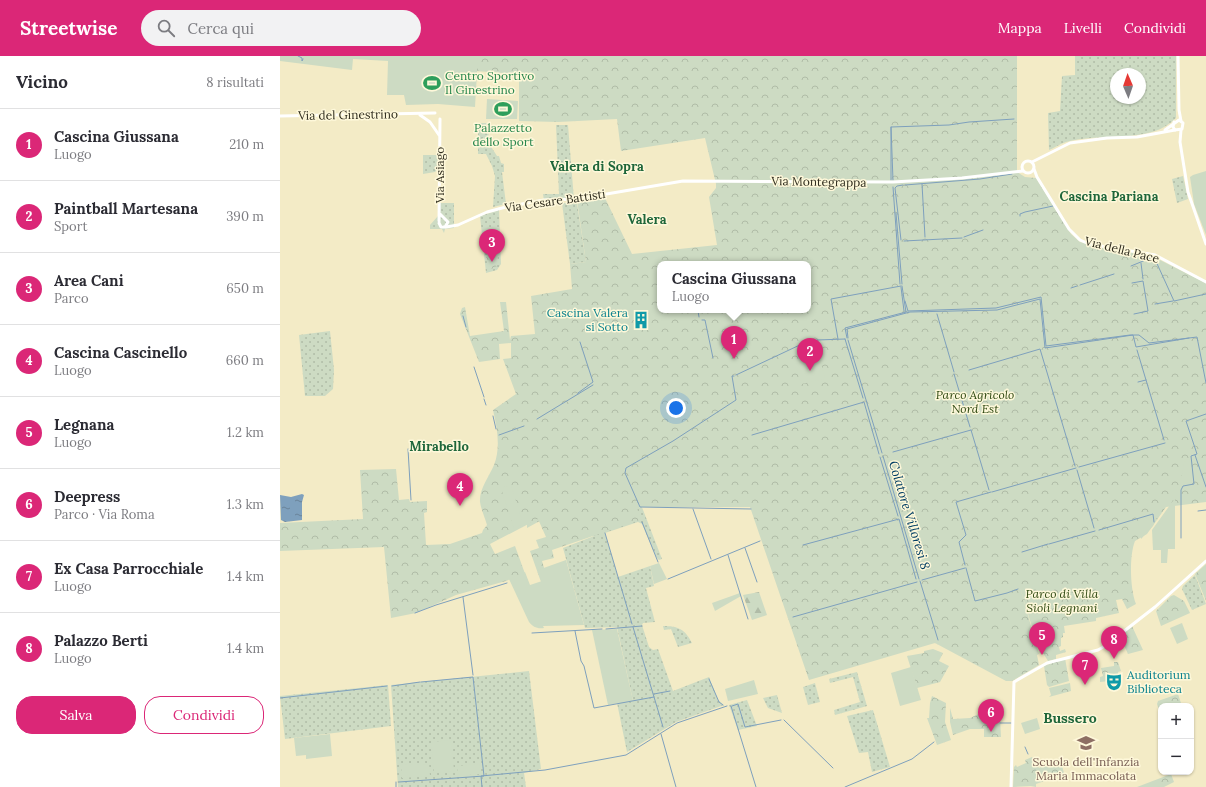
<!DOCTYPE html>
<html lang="it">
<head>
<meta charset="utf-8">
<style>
	:root { --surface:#fff; --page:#f2f2f3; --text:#2b2b33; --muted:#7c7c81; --line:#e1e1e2; --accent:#db2777 }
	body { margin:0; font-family:Lora,serif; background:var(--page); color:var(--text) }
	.controls { position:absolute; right:12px; bottom:12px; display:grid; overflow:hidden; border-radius:8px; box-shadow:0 1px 3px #0004 }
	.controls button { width:36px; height:36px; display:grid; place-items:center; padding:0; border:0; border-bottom:1px solid var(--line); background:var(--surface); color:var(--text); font:20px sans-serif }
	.compass { position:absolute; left:830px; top:12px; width:36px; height:36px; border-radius:50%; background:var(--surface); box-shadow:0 1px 3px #0004; rotate:358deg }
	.you { position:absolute; left:396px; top:352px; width:14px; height:14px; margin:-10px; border:3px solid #fff; border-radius:50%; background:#1a73e8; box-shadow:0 0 0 6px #1a73e833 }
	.badge { display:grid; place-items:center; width:26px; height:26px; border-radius:50%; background:var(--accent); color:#fff; font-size:13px; font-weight:700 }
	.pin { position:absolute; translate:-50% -33px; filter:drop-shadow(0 1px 2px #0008) }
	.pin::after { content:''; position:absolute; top:21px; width:14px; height:12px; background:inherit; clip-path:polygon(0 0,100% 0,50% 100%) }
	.popup { position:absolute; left:377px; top:205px; width:154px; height:52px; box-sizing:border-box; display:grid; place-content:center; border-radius:8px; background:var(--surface); filter:drop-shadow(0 1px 3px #0005); font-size:13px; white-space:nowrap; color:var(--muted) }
	.popup b { font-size:15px; color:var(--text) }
	.popup::after { content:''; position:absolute; left:50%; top:100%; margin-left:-8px; border:8px solid transparent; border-top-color:var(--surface) }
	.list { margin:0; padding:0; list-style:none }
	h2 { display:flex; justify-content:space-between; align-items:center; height:52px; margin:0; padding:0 16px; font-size:17px }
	h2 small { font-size:13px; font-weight:400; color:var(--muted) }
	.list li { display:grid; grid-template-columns:26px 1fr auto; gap:12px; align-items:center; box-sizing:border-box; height:72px; padding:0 16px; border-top:1px solid var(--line) }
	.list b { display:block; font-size:15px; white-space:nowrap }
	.list p { margin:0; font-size:13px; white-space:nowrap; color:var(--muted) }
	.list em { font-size:13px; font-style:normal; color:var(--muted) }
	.actions { display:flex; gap:8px; padding:12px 16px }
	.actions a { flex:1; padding:9px 0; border:1px solid var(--accent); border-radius:16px; text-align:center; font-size:14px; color:var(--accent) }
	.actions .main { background:var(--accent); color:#fff }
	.icon { flex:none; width:22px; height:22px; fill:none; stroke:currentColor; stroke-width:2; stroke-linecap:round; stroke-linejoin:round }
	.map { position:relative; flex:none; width:926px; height:731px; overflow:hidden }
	header { display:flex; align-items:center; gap:24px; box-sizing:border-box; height:56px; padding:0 20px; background:var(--accent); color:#fff }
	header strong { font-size:19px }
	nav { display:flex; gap:22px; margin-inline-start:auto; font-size:14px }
	.search { width:280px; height:36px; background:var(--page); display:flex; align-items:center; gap:10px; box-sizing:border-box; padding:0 14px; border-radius:22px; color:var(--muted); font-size:15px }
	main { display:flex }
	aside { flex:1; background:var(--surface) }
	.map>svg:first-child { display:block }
	.grass { fill:url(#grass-dots); fill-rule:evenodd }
	.forest { fill:url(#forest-firs) }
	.park { fill:url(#park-crowns); fill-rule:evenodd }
	.garden { fill:#cddbc3 }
	.water { fill:url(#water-ripples) }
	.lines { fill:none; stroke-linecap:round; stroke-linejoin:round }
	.stream { stroke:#7ea0bd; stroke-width:1 }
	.secondary { stroke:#fff; stroke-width:3 }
	.labels { text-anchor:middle; stroke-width:3; stroke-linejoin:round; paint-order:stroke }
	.leisure-label { font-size:12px; fill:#27864d; stroke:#fef8da; text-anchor:start }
	.street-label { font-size:12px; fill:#2f2c1e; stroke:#fef8da }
	.culture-label { font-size:12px; fill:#0d838f; stroke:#fef8da; text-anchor:end }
	.park-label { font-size:12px; font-style:italic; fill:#2f4912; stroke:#fef8da }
	.education-label { font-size:12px; fill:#785e54; stroke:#fef8da }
	.neighbourhood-label { font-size:13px; font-weight:bold; fill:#1e663a; stroke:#fef8da }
	.water-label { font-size:13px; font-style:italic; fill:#023e64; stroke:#fef8da }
	.quarter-label { font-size:14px; font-weight:bold; fill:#1e663a; stroke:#fef8da }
</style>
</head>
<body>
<header>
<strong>Streetwise</strong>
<div class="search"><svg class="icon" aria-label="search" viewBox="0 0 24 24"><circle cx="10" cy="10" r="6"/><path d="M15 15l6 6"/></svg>Cerca qui</div>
<nav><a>Mappa</a><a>Livelli</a><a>Condividi</a></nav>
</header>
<main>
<aside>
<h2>Vicino<small>8 risultati</small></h2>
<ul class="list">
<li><span class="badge">1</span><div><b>Cascina Giussana</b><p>Luogo</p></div><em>210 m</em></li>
<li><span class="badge">2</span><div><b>Paintball Martesana</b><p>Sport</p></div><em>390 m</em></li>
<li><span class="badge">3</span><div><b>Area Cani</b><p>Parco</p></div><em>650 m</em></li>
<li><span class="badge">4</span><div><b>Cascina Cascinello</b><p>Luogo</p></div><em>660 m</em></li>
<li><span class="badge">5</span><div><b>Legnana</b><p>Luogo</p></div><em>1.2 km</em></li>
<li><span class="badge">6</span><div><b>Deepress</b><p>Parco · Via Roma</p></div><em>1.3 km</em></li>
<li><span class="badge">7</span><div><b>Ex Casa Parrocchiale</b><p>Luogo</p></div><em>1.4 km</em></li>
<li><span class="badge">8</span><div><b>Palazzo Berti</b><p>Luogo</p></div><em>1.4 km</em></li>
</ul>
<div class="actions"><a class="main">Salva</a><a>Condividi</a></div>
</aside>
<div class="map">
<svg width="926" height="731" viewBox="0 0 926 731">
	<defs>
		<pattern id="grass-dots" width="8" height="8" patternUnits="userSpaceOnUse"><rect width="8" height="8" fill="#cddbc3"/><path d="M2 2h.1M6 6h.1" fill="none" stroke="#b0bca7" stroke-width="1.8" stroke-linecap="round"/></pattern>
		<pattern id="forest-firs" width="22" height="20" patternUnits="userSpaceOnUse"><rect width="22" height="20" fill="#cddbc3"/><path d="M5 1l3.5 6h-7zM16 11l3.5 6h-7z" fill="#b0bca7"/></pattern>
		<pattern id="park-crowns" width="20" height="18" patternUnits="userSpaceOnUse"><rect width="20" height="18" fill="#cddbc3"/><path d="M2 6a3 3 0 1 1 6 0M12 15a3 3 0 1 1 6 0" fill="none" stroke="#b0bca7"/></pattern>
		<pattern id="water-ripples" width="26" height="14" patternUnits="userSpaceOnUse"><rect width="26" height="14" fill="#7ea0bd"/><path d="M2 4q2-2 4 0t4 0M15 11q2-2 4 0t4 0" fill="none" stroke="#688399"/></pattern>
	</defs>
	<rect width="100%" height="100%" fill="#f3ebc6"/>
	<!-- grass -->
	<g class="grass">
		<path d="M795,0h101v62c-25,27 -77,14 -110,24 -6,2 -12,6 -17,8l-1,-37 12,-2 2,-35 13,-1zM836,18h24v24h-24z"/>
		<polygon points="198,67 207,67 210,89 217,100 219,100 221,107 224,108 224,116 222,116 226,148 213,151 215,120 212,110 206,98 198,98"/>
		<polygon points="276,69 288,69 294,144 264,145 263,138 279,138"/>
		<polygon points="143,99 159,99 159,111 155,116 143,118"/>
		<polygon points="903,120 908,143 897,147 892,123"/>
		<polygon points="160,147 174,147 174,172 165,173 164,177 162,173 150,173 150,169 158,160"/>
		<polygon points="282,147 297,147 306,206 290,208"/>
		<polygon points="219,154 221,208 217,214 206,217 200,160"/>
		<polygon points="620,231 348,415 382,503 379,504 376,501 362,468 358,466 325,477 338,521 370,510 374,530 366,532 375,566 363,567 362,569 369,591 373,594 378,593 393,635 429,621 438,644 444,649 396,666 347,696 337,647 353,645 337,571 305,572 283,492 314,480 311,479 357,463 358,459 345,422 338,422 247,472 247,467 528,254"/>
		<polygon points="50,275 54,314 53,333 45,340 25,340 19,279"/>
		<polygon points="915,519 926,548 912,554 902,533 903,530"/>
		<path d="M383,570c15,0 22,3 29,17l-14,4 -7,-18 -7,1z"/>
		<polygon points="249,615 261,713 244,717 246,731 118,731 111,629"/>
		<polygon points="577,616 587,650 555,659 554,654 580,646 573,621 550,627 549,623"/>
		<polygon points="535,627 540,646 528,649 523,631"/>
		<polygon points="108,629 111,670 5,683 0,640"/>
		<polygon points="497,639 502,657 488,652 483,642"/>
		<polygon points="467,644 477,670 458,674 449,649"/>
		<polygon points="593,654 610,711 592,716 588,696 579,697 567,660"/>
	</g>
	<!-- forest -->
	<polygon class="forest" points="479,536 487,559 472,564 463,539"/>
	<!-- park -->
	<g class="park">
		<path d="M196,0h541v116l8,5 11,1 35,56 9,8 74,15 52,26v219l-40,5 -19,27 -12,7c-6,15 -5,48 1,63l-9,5 -5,-10 -6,1 3,13 -23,5v3l-32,5 1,7h-2v4l-2,1v8l-2,1 1,4 5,-2 1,3 -10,3v4l-8,2 -5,-8 -3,1 -20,-67 19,67 -2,1 2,10 -27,16h-6l-71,-38 -126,37 -59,-173h-113l3,13 -88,30 2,8 -12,3 6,20 -7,1 -11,-31 9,-3 -3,-8 10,-3 -8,-18 -48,25 5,10 20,-8 13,36 -6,-8 -16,7 -50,14 -40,18 -25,5 -7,-71 -104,4v-28l83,-4 -3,-49 36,-1 3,31 10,-1 1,3 17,-1v11l-3,1 2,32 24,-1 32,-11 1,-3 4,-5c-2,-7 -6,-16 -7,-23 -1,-13 9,-25 14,-37 7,-17 3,-38 -1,-55l23,-16 -13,-35 8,-1v-15l-12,1 1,15 -21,3 -19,-48 2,-6 3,-1 5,29 34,-5 -4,-29h6l4,38 1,-4 24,-2 -4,-38 41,-7 -2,-25 16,-2 -9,-62 27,-4 28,58 85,-9 -8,-48 7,-9v-4l-11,-46 -84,13 -4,-32 -59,3 -39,-1v-47l-44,-3zM380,208h148v46h-148z"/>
		<polygon points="218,198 217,210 208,215 206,199"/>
		<polygon points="926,508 926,545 915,518"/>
		<polygon points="894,539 904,545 910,557 881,570 876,555 891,540"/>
		<polygon points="852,570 863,594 848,598 843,587 841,588 838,583 839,580"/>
		<polygon points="653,593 663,597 659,605 669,610 660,626 637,632 627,600 644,597 644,595"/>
		<polygon points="785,602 789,625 769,631 767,629 764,610"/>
		<polygon points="834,606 838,606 841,615 838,616 839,624 820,626 820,621 823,620 821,612 834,610"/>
		<polygon points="790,627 791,635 769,641 771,639 769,632"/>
		<polygon points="898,638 902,650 881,650 881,660 877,648 878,645"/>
		<polygon points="652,640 666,647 665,666 671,684 657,689 647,662 649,662 650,647"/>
		<polygon points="670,652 673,663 690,662 703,656 705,665 718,656 720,661 721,681 704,681 704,673 690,673 673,679 670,666"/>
		<polygon points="752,701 759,712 780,702 785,721 781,723 779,720 756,728 756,731 751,730 733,731 734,711 736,709 737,711 746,707 745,704"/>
		<polygon points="891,718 894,726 884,731 857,731"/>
	</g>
	<!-- garden -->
	<g class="garden">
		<polygon points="0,0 198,0 195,51 158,48 126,49 124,39 107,39 108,5 73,3 72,14 0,5"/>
		<polygon points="207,43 238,45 237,63 206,63"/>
		<polygon points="926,115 926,179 914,148 910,121 913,119"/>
		<polygon points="216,172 218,192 206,193 204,173"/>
		<polygon points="540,302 545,323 521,328 515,308"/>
		<polygon points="911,405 913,427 900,430 904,406"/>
		<polygon points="231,429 243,468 234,473 221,432"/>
		<polygon points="895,442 895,493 888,493 887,507 881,507 881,494 873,494 872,474"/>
		<polygon points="879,457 873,470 861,483 858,463"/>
		<path d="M286,504l18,65 -41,1 1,2c-7,1 -11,-1 -15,-6l-20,-43 16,-7 5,13 12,-4 -4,-11z"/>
		<polygon points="379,507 387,523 374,528 370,510"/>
		<polygon points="460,537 461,540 435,555 432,547"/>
		<polygon points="902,567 908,583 897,588 890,572"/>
		<polygon points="337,573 353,645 328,649 312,574"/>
		<polygon points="631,611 641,644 620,650 611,617"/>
		<polygon points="474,624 478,638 448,645 445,633"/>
		<polygon points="757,662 760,673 745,678 741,667"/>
		<polygon points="50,678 52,700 26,703 26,699 16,700 14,682"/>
		<polygon points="171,684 174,715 154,717 151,686"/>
		<polygon points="149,708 150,720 122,722 121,709"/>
		<polygon points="199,708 200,718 178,720 177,710"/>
	</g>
	<!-- water -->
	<polygon class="water" points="22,438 24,439 22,446 22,464 5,466 1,464 0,439 11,441"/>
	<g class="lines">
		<!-- stream -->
		<g class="stream">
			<polyline points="18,0 22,2 22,5 23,3"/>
			<polyline points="611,71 611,124"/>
			<polyline points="613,124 611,71 669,69 689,66 734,63"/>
			<polyline points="642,128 645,181"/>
			<polyline points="625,129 700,123 732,118"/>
			<polyline points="613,131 620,228"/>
			<polyline points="616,157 622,228"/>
			<polyline points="740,160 740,158 745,156 773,150"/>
			<polyline points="684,181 703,174"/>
			<polyline points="621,184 615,132 617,130 623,129"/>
			<polyline points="624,185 682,182"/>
			<polyline points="874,201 894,245 926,238"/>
			<polyline points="861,207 863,223"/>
			<polyline points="851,210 873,201"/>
			<polyline points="852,227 863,225 868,255 854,258"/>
			<polyline points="800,229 834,218"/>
			<polyline points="622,230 626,256"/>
			<polyline points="621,231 624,255"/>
			<polyline points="791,232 797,230"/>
			<polyline points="625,245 628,255"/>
			<polyline points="875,248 893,245"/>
			<polyline points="418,255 419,261"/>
			<polyline points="628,255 716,252 761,241 766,290 850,279 859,279 869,287 917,281 926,327"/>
			<polyline points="657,258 674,316"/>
			<polyline points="183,260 186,271"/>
			<polyline points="422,264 425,264 433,302"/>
			<polyline points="567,282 565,272 626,256"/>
			<polyline points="568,282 567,273 630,256 717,254 760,243 765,292 853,279 856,291 909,282"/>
			<polyline points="558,283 551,243 621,230"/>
			<polyline points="565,283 583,342"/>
			<polyline points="568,284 602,397"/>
			<polyline points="857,294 884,384"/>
			<polyline points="194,311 204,341"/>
			<polyline points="689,314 760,293 795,410"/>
			<polyline points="674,318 690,371"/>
			<polyline points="456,319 524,287 537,284 565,283"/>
			<polyline points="454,320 452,320 456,344 393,385 346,412 345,417 360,451 471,453"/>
			<polyline points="858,326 866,324"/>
			<polyline points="298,337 313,326 300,286"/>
			<polyline points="204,343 206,349"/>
			<polyline points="213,360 216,373"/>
			<polyline points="257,363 313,329"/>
			<polyline points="691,374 709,434"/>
			<polyline points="219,379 244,370"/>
			<polyline points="472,379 584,346 599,398"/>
			<polyline points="128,393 131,444"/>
			<polyline points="613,396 691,374"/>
			<polyline points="915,399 926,431"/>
			<polyline points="603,400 639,523"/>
			<polyline points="600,401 618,460"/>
			<polyline points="799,411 885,387"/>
			<polyline points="797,414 814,472"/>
			<polyline points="712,436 796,412"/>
			<polyline points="413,453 431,503"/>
			<polyline points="918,455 926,454"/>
			<polyline points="362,466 378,506"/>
			<polyline points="819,474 873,458 874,466"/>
			<polyline points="325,477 352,568"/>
			<polyline points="901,482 901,434 903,430 914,428 911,400 917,398 906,365 926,358"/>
			<polyline points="769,488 815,475"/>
			<polyline points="523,489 619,463 636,523"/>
			<polyline points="465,492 477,526"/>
			<polyline points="742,496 768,488"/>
			<polyline points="448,499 468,563"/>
			<polyline points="685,509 679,486 686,479 676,446 711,436"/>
			<polyline points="686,512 695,545 727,537 738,533"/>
			<polyline points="388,523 480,485"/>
			<polyline points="642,524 685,512"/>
			<polyline points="640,525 658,584"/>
			<polyline points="183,541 193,619"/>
			<polyline points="135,557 156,549 227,527"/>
			<polyline points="513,561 637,526"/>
			<polyline points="353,571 383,671"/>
			<polyline points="326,573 362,570"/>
			<polyline points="295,575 301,605 304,610 314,652 374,641"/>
			<polyline points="252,577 322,573"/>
			<polyline points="429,623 439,646 443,649"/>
			<polyline points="112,630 140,626"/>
			<polyline points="374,638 390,635"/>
			<polyline points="0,642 107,630"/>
			<polyline points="451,650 476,731"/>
			<polyline points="452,650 458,648 465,671 501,664"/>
			<polyline points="504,664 553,712"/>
			<polyline points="720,667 731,667"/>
			<polyline points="381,678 396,731"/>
			<polyline points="745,691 748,698"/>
			<polyline points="116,726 116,731"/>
			<polyline points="119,726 204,720 193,621 141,626"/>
			<polyline points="202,731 201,720 265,714 346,699 397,667 447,650"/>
			<polyline points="565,731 632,703 654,686"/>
		</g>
		<!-- secondary -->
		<g class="secondary">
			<polyline points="898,0 899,54 901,65"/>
			<polyline points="140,59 150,66 159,79"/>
			<polyline points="0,60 155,57"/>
			<polyline points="885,74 899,64 903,67 902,73 895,74 893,71 894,66"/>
			<polyline points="901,74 900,86 908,136 926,188"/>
			<circle cx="748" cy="111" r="6"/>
			<polyline points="752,106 790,87 827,82 857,81 895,74"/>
			<polyline points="754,113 757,121 789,173 800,184 809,188 875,199 926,226"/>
			<polyline points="160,158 168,166 165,171 161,171 159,167 160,63"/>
			<polyline points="166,171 178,169 207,156 226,151 264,144 297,143 403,125 613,126 682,122 743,115"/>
			<polyline points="731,731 734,626 767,607 818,594 825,590 875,551 926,505"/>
		</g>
	</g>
	<!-- icons -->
	<defs>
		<g id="stadium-bare" transform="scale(1.38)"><path d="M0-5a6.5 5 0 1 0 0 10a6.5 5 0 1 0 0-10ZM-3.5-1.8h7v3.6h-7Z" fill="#2e9e5b" stroke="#fef8da" stroke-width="2.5" paint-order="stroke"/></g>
		<g id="building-bare" transform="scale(1.38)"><path d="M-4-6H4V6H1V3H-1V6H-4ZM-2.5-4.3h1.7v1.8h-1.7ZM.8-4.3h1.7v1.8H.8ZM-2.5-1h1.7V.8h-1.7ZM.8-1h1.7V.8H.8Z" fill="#0f9aa8" stroke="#fef8da" stroke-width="2.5" paint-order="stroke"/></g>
		<g id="theatre-bare" transform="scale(1.38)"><path d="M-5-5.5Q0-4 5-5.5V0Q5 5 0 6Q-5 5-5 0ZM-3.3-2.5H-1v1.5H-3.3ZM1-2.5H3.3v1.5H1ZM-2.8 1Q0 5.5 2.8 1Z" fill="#0f9aa8" stroke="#fef8da" stroke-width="2.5" paint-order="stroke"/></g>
		<g id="school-bare" transform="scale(1.38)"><path d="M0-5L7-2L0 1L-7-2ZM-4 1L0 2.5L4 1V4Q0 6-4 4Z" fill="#8d6e63" stroke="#fef8da" stroke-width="2.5" paint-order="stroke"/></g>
	</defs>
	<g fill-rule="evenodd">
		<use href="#stadium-bare" x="152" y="27"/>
		<use href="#stadium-bare" x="223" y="53"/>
		<use href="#building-bare" x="361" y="264"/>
		<use href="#theatre-bare" x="834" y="626"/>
		<use href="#school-bare" x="806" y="687"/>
	</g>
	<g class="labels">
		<!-- leisure labels -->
		<g class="leisure-label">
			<text x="165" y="24">Centro Sportivo<tspan x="165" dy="14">Il Ginestrino</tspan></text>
			<text x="223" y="76" text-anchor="middle">Palazzetto<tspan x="223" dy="14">dello Sport</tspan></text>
		</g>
		<!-- street labels -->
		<g class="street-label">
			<text transform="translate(68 59) rotate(-1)" y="4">Via del Ginestrino</text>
			<text transform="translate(160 119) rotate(-90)" y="4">Via Asiago</text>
			<text transform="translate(539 126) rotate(1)" y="4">Via Montegrappa</text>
			<text transform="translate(275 145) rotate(-8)" y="4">Via Cesare Battisti</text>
			<text transform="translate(842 194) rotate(14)" y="4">Via della Pace</text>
		</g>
		<!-- culture labels -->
		<g class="culture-label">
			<text x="348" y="261">Cascina Valera<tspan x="348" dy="14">si Sotto</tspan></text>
			<text x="847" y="623" text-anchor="start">Auditorium<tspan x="847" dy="14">Biblioteca</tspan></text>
		</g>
		<!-- park labels -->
		<g class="park-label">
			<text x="695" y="343">Parco Agricolo<tspan x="695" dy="14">Nord Est</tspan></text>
			<text x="782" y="542">Parco di Villa<tspan x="782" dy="14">Sioli Legnani</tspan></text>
		</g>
		<!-- education labels -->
		<g class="education-label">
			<text x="806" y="710">Scuola dell'Infanzia<tspan x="806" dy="14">Maria Immacolata</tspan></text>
		</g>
		<!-- neighbourhood labels -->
		<g class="neighbourhood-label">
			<text x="317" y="115">Valera di Sopra</text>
			<text x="829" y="145">Cascina Pariana</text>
			<text x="367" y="168">Valera</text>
			<text x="159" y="395">Mirabello</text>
		</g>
		<!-- water labels -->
		<g class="water-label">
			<text transform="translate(630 459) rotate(73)" y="5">Colatore Villoresi 8</text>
		</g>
		<!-- quarter labels -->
		<g class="quarter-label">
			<text x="790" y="667">Bussero</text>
		</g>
	</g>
</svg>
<div class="controls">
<button>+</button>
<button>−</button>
</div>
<svg class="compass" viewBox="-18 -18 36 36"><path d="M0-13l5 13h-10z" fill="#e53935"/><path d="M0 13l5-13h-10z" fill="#7c7c81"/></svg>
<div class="you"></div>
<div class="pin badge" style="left:454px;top:303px">1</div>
<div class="popup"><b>Cascina Giussana</b>Luogo</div>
<div class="pin badge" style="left:530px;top:315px">2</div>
<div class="pin badge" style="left:212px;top:206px">3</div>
<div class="pin badge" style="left:180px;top:450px">4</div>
<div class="pin badge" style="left:762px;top:599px">5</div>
<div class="pin badge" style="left:711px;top:676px">6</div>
<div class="pin badge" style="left:805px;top:629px">7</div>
<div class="pin badge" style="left:834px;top:603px">8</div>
</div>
</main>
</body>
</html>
